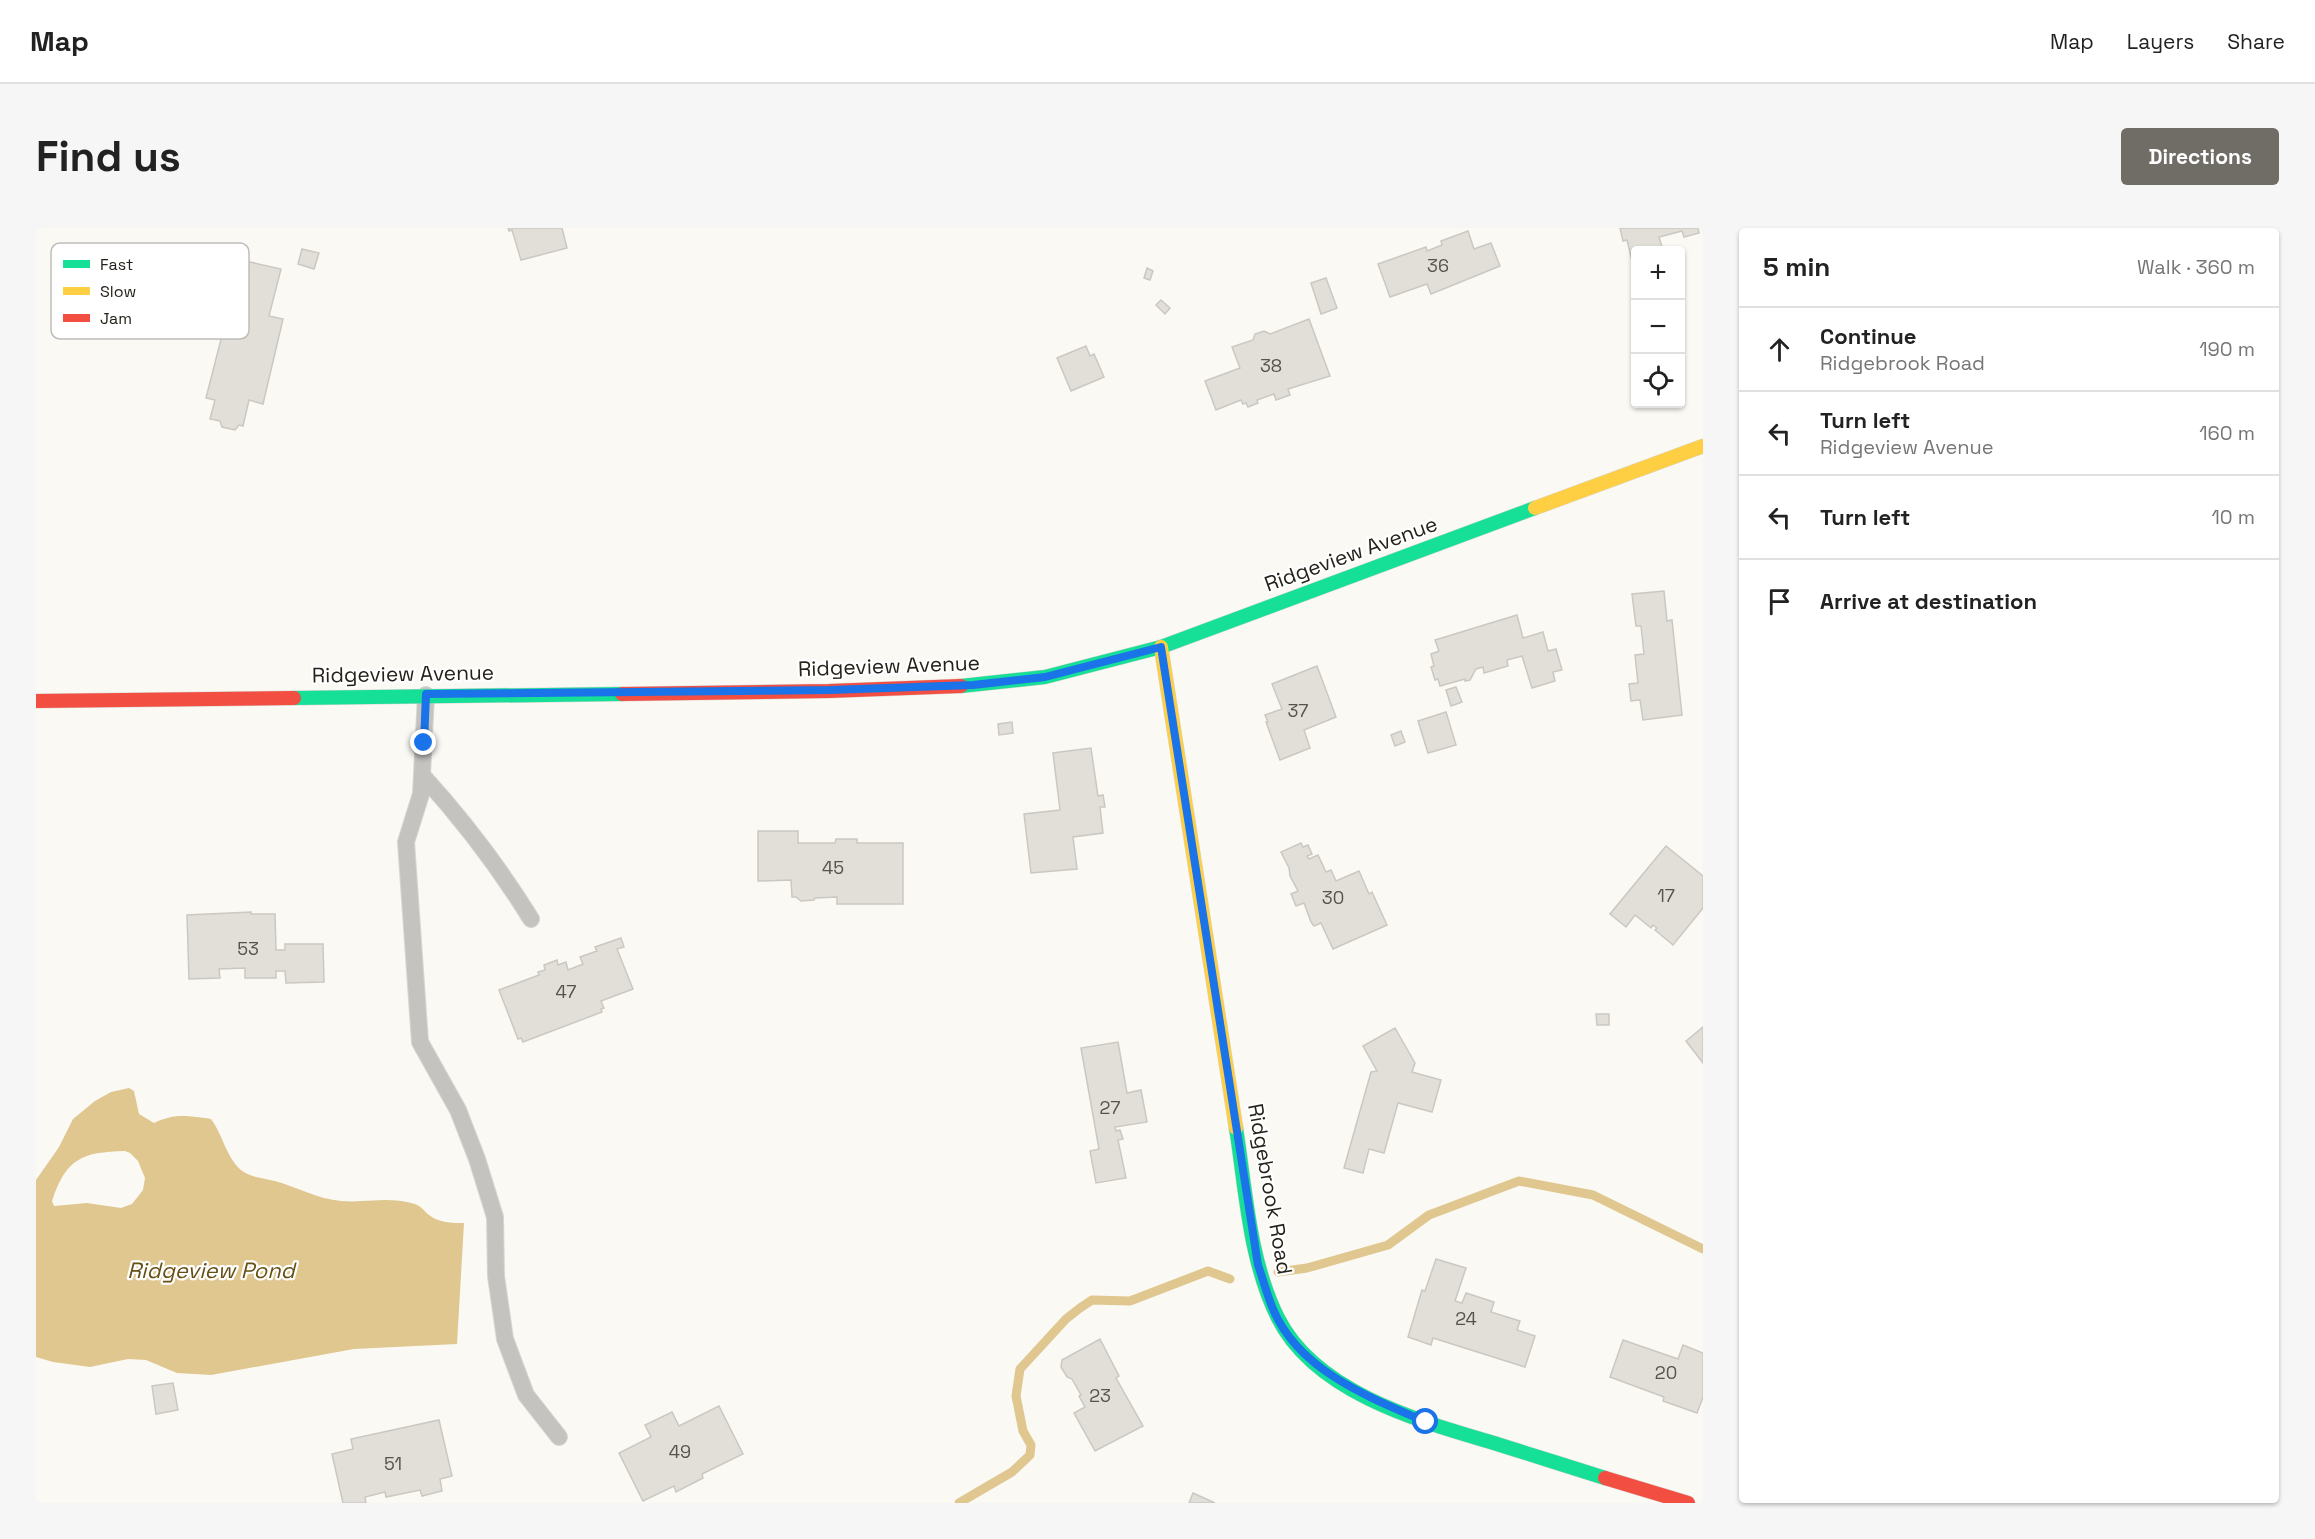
<!DOCTYPE html>
<html lang="en">
<head>
<meta charset="utf-8">
<style>
	:root { --surface:#fff; --page:#f6f6f6; --text:#222; --muted:#767676; --line:#e0e0e0; --accent:#706d66 }
	body { margin:0; font-family:"Space Grotesk",sans-serif; background:var(--page); color:var(--text) }
	.controls { position:absolute; right:18px; top:18px; display:grid; overflow:hidden; border-radius:6px; box-shadow:0 2px 4px #0004 }
	.controls button { width:54px; height:54px; display:grid; place-items:center; padding:0; border:0; border-bottom:2px solid var(--line); background:var(--surface); color:var(--text); font:30px sans-serif }
	.stop { position:absolute; width:18px; height:18px; margin:-14px; border:4px solid #1a73e8; border-radius:50%; background:#fff }
	.stop.end { background:#1a73e8; border-color:#fff; box-shadow:0 2px 6px #0008 }
	.list { margin:0; padding:0; list-style:none }
	h2 { display:flex; justify-content:space-between; align-items:center; height:78px; margin:0; padding:0 24px; font-size:26px }
	h2 small { font-size:20px; font-weight:400; color:var(--muted) }
	.list li { display:grid; grid-template-columns:39px 1fr auto; gap:18px; align-items:center; box-sizing:border-box; height:84px; padding:0 24px; border-top:2px solid var(--line) }
	.list b { display:block; font-size:22px; white-space:nowrap }
	.list p { margin:0; font-size:20px; white-space:nowrap; color:var(--muted) }
	.list em { font-size:20px; font-style:normal; color:var(--muted) }
	.icon { flex:none; width:33px; height:33px; fill:none; stroke:currentColor; stroke-width:2; stroke-linecap:round; stroke-linejoin:round }
	.map { position:relative; flex:none; width:1667px; height:1275px; overflow:hidden; border-radius:6px }
	header { display:flex; align-items:center; gap:36px; box-sizing:border-box; height:84px; padding:0 30px; background:var(--surface); border-bottom:2px solid var(--line) }
	header strong { font-size:28px }
	nav { display:flex; gap:33px; margin-inline-start:auto; font-size:21px }
	.intro { display:flex; align-items:center; justify-content:space-between; box-sizing:border-box; height:144px; padding:0 36px }
	h1 { margin:0; font-size:42px }
	.button { padding:15px 27px; border-radius:6px; background:var(--accent); color:#fff; font-size:21px; font-weight:700 }
	main { display:flex; gap:36px; padding:0 36px }
	aside { flex:1; background:var(--surface); border-radius:6px; box-shadow:0 2px 4px #0004 }
	.map>svg:first-child { display:block }
	.water { fill:#dfc78f; fill-rule:evenodd }
	.lines { fill:none; stroke-linecap:round; stroke-linejoin:round }
	.stream { stroke:#dfc78f; stroke-width:9 }
	.building { fill:#e2dfd9; stroke:#cbc8c2; stroke-width:1.5 }
	.lane-casing { stroke:#d8d6d2; stroke-width:18 }
	.fast-casing { stroke:#d8d6d2; stroke-width:15 }
	.slow-casing { stroke:#d8d6d2; stroke-width:15 }
	.jam-casing { stroke:#d8d6d2; stroke-width:15 }
	.lane { stroke:#c5c3c0; stroke-width:16 }
	.fast { stroke:#16e098; stroke-width:14 }
	.slow { stroke:#ffcf43; stroke-width:14 }
	.jam { stroke:#f24e42; stroke-width:14 }
	.route { stroke:#1a73e8; stroke-width:8 }
	.labels { text-anchor:middle; stroke-width:4.5; stroke-linejoin:round; paint-order:stroke }
	.number-label { font-size:18px; fill:#56534b }
	.street-label { font-size:21px; fill:#252219; stroke:#fff }
	.water-label { font-size:22px; font-style:italic; fill:#675015; stroke:#fff }
	.key { fill:#fff; stroke:#bebdba; stroke-width:1.5 }
	.key-label { font-size:16px; fill:#252219 }
</style>
</head>
<body>
<header>
<strong>Map</strong>
<nav><a>Map</a><a>Layers</a><a>Share</a></nav>
</header>
<div class="intro"><h1>Find us</h1><a class="button">Directions</a></div>
<main>
<div class="map">
<svg width="1667" height="1275" viewBox="0 0 1667 1275">
	<rect width="100%" height="100%" fill="#fbf9f4"/>
	<!-- water -->
	<path class="water" d="M93,860l5,3 5,23 15,9c22,-10 33,-7 57,-4 12,16 15,38 30,51 10,8 23,8 34,11 22,6 43,18 66,20 27,2 46,-5 74,3 6,2 9,7 14,11 11,8 22,8 35,8l-7,121 -103,5 -143,26 -34,-2 -31,-13 -18,-1 -38,8 -37,-5 -17,-5v-177l23,-33 14,-28 22,-18 16,-9zM89,923l5,2 8,8 7,17 -2,12 -11,14 -11,4 -34,-5 -33,3 -2,-5c14,-42 29,-49 73,-50z"/>
	<g class="lines">
		<!-- stream -->
		<g class="stream">
			<polyline points="1242,1044 1271,1040 1352,1017 1393,987 1483,953 1557,967 1667,1021"/>
			<polyline points="923,1275 976,1244 994,1227 995,1217 987,1203 980,1168 984,1141 1030,1091 1044,1080 1056,1072 1094,1073 1172,1043 1194,1051"/>
		</g>
	</g>
	<!-- building -->
	<g class="building">
		<polygon points="472,0 526,0 531,20 485,32 476,2 473,3"/>
		<polygon points="1584,0 1662,0 1663,5 1648,9 1646,3 1623,9 1627,22 1600,22 1598,41 1591,12 1587,13"/>
		<polygon points="1432,3 1438,21 1455,15 1464,38 1395,66 1391,56 1354,69 1342,36 1390,19 1391,23 1406,17 1405,13"/>
		<polygon points="266,21 283,25 278,41 262,36"/>
		<polygon points="205,32 245,41 233,88 247,91 227,176 213,172 207,198 203,197 199,202 186,199 184,193 174,191 179,172 170,170 193,80 164,73 172,39 202,46"/>
		<polygon points="1111,40 1117,43 1114,52 1108,50"/>
		<polygon points="1290,50 1301,80 1285,86 1275,55"/>
		<polygon points="1125,72 1134,80 1129,86 1120,77"/>
		<polygon points="1273,91 1294,148 1252,161 1254,167 1240,172 1238,166 1221,172 1222,175 1212,179 1210,175 1207,176 1205,172 1180,182 1169,153 1204,140 1196,119 1217,112 1219,106 1228,103 1234,106"/>
		<polygon points="1050,118 1054,128 1058,126 1068,149 1035,163 1021,130"/>
		<polygon points="1628,363 1631,393 1636,392 1646,487 1607,492 1604,472 1595,473 1593,456 1602,455 1599,427 1608,426 1605,398 1600,398 1596,366"/>
		<polygon points="1481,387 1487,410 1507,404 1512,423 1520,421 1526,442 1517,444 1519,453 1496,460 1486,428 1471,432 1472,438 1448,445 1447,439 1440,441 1434,452 1429,453 1429,451 1404,458 1402,451 1399,452 1395,439 1398,438 1395,426 1403,423 1399,412"/>
		<polygon points="1281,438 1300,489 1268,502 1274,520 1244,532 1230,494 1232,494 1229,487 1246,481 1236,456"/>
		<polygon points="1420,459 1426,474 1415,478 1410,462"/>
		<polygon points="1410,484 1420,517 1392,525 1382,493"/>
		<polygon points="976,494 977,505 963,507 962,496"/>
		<polygon points="1365,503 1369,514 1359,518 1355,507"/>
		<polygon points="1055,520 1062,568 1067,567 1069,579 1064,579 1067,605 1037,609 1041,641 995,645 988,586 1024,582 1017,525"/>
		<polygon points="722,603 762,603 762,615 799,615 800,611 821,611 821,615 867,615 867,676 801,676 801,669 779,670 778,672 765,673 760,669 756,669 755,652 722,653"/>
		<polygon points="1265,615 1267,619 1272,617 1276,626 1271,628 1273,631 1282,627 1290,644 1295,642 1300,653 1323,643 1333,666 1336,664 1351,697 1297,721 1285,695 1278,698 1275,694 1268,675 1260,678 1255,666 1262,663 1254,648 1253,640 1245,624"/>
		<polygon points="1630,618 1667,648 1667,680 1637,717 1619,702 1621,700 1617,697 1615,700 1599,687 1590,699 1574,686"/>
		<polygon points="215,684 215,686 239,686 240,722 249,722 249,716 287,716 288,754 250,755 249,743 240,743 240,750 209,750 209,740 183,741 184,750 153,751 151,687"/>
		<polygon points="585,710 588,719 581,721 597,761 565,773 568,780 565,781 566,784 487,814 485,810 482,811 463,762 503,747 502,744 509,742 508,737 521,732 522,737 530,734 532,742 547,736 544,729 561,723 559,719"/>
		<polygon points="1560,786 1573,786 1573,797 1561,797"/>
		<polygon points="1667,799 1667,835 1650,813"/>
		<polygon points="1359,800 1379,835 1376,844 1405,852 1396,884 1362,875 1348,925 1333,921 1327,945 1308,940 1335,844 1341,843 1327,818"/>
		<polygon points="1082,814 1091,865 1105,862 1111,894 1079,899 1080,903 1084,902 1087,911 1082,912 1090,950 1060,955 1054,923 1063,921 1045,820"/>
		<polygon points="1400,1031 1430,1040 1419,1073 1426,1075 1430,1065 1458,1074 1455,1084 1484,1093 1481,1102 1499,1108 1489,1139 1397,1110 1395,1117 1372,1109 1386,1062 1389,1063"/>
		<polygon points="1064,1111 1083,1148 1080,1150 1107,1198 1059,1223 1038,1185 1049,1179 1043,1168 1045,1167 1036,1151 1031,1149 1025,1139 1026,1132"/>
		<polygon points="1587,1112 1642,1131 1647,1117 1667,1125 1667,1169 1661,1185 1627,1173 1628,1169 1574,1149"/>
		<polygon points="137,1155 142,1182 120,1186 116,1158"/>
		<polygon points="683,1178 707,1226 666,1246 667,1250 640,1264 638,1258 607,1273 583,1225 615,1209 609,1197 636,1184 643,1198"/>
		<polygon points="403,1192 416,1248 404,1251 406,1263 386,1268 384,1262 350,1269 349,1264 329,1269 330,1275 307,1275 296,1226 317,1221 315,1211"/>
		<polygon points="1157,1265 1179,1275 1153,1275"/>
	</g>
	<g class="lines">
		<!-- lane casing -->
		<g class="lane-casing">
			<g id="lane">
				<polyline points="390,467 385,566 370,614 384,814 422,882 441,931 459,989 460,1048 469,1111 490,1167 523,1209"/>
				<path d="M386,547c41,45 77,92 109,144"/>
			</g>
		</g>
		<!-- fast casing -->
		<g class="fast-casing">
			<g id="fast">
				<polyline points="925,458 1009,449 1125,419 1499,280"/>
				<polyline points="258,470 586,466"/>
				<path d="M1200,900c10,63 13,132 42,190 38,76 145,104 219,126 36,11 72,23 108,34"/>
			</g>
		</g>
		<!-- slow casing -->
		<g class="slow-casing">
			<g id="slow">
				<polyline points="1499,280 1667,218"/>
				<polyline points="1125,419 1200,900"/>
			</g>
		</g>
		<!-- jam casing -->
		<g class="jam-casing">
			<g id="jam">
				<polyline points="586,466 793,463 925,458"/>
				<polyline points="0,473 258,470"/>
				<polyline points="1569,1250 1652,1275"/>
			</g>
		</g>
		<!-- lane -->
		<use href="#lane" class="lane"/>
		<!-- fast -->
		<use href="#fast" class="fast"/>
		<!-- slow -->
		<use href="#slow" class="slow"/>
		<!-- jam -->
		<use href="#jam" class="jam"/>
	</g>
	<g class="lines">
		<!-- route -->
		<path class="route" d="M388,515l2,-49 404,-4 143,-5 72,-8 116,-30 97,618c5,14 9,30 15,44 26,62 96,88 153,113"/>
	</g>
	<g class="labels">
		<!-- number labels -->
		<g class="number-label">
			<text x="1402" y="44">36</text>
			<text x="1235" y="144">38</text>
			<text x="1262" y="489">37</text>
			<text x="797" y="646">45</text>
			<text x="1630" y="674">17</text>
			<text x="1297" y="676">30</text>
			<text x="212" y="727">53</text>
			<text x="530" y="770">47</text>
			<text x="1074" y="886">27</text>
			<text x="1430" y="1097">24</text>
			<text x="1630" y="1151">20</text>
			<text x="1064" y="1174">23</text>
			<text x="644" y="1230">49</text>
			<text x="357" y="1242">51</text>
		</g>
		<!-- street labels -->
		<g class="street-label">
			<text transform="translate(1315 326) rotate(-20)" y="7">Ridgeview Avenue</text>
			<text transform="translate(853 438) rotate(-2)" y="7">Ridgeview Avenue</text>
			<text transform="translate(367 446) rotate(-1)" y="7">Ridgeview Avenue</text>
			<text transform="translate(1234 961) rotate(80)" y="7">Ridgebrook Road</text>
		</g>
		<!-- water labels -->
		<g class="water-label">
			<text x="175" y="1050">Ridgeview Pond</text>
		</g>
	</g>
	<!-- legend -->
	<rect x="15" y="15" width="198" height="96" rx="9" class="key"/>
	<rect x="27" y="32" width="27" height="8" fill="#16e098"/>
	<rect x="27" y="59" width="27" height="8" fill="#ffcf43"/>
	<rect x="27" y="86" width="27" height="8" fill="#f24e42"/>
	<g class="key-label">
		<text x="64" y="42">Fast</text>
		<text x="64" y="69">Slow</text>
		<text x="64" y="96">Jam</text>
	</g>
</svg>
<div class="controls">
<button>+</button>
<button>−</button>
<button><svg class="icon" aria-label="locate" viewBox="0 0 24 24"><circle cx="12" cy="12" r="6"/><path d="M12 2v4M12 18v4M2 12h4M18 12h4"/></svg></button>
</div>
<div class="stop" style="left:1390px;top:1194px"></div>
<div class="stop end" style="left:388px;top:515px"></div>
</div>
<aside>
<h2>5 min<small>Walk · 360 m</small></h2>
<ul class="list">
<li><svg class="icon" aria-label="ahead" viewBox="0 0 24 24"><path d="M12 20V5M6 11l6-6 6 6"/></svg><div><b>Continue</b><p>Ridgebrook Road</p></div><em>190 m</em></li>
<li><svg class="icon" aria-label="left" viewBox="0 0 24 24"><path d="M17 20v-9H6M10 6l-5 5 5 5"/></svg><div><b>Turn left</b><p>Ridgeview Avenue</p></div><em>160 m</em></li>
<li><svg class="icon" aria-label="left" viewBox="0 0 24 24"><path d="M17 20v-9H6M10 6l-5 5 5 5"/></svg><div><b>Turn left</b></div><em>10 m</em></li>
<li><svg class="icon" aria-label="arrive" viewBox="0 0 24 24"><path d="M6 21V4h12l-3 4 3 4H6"/></svg><div><b>Arrive at destination</b></div></li>
</ul>
</aside>
</main>
</body>
</html>
